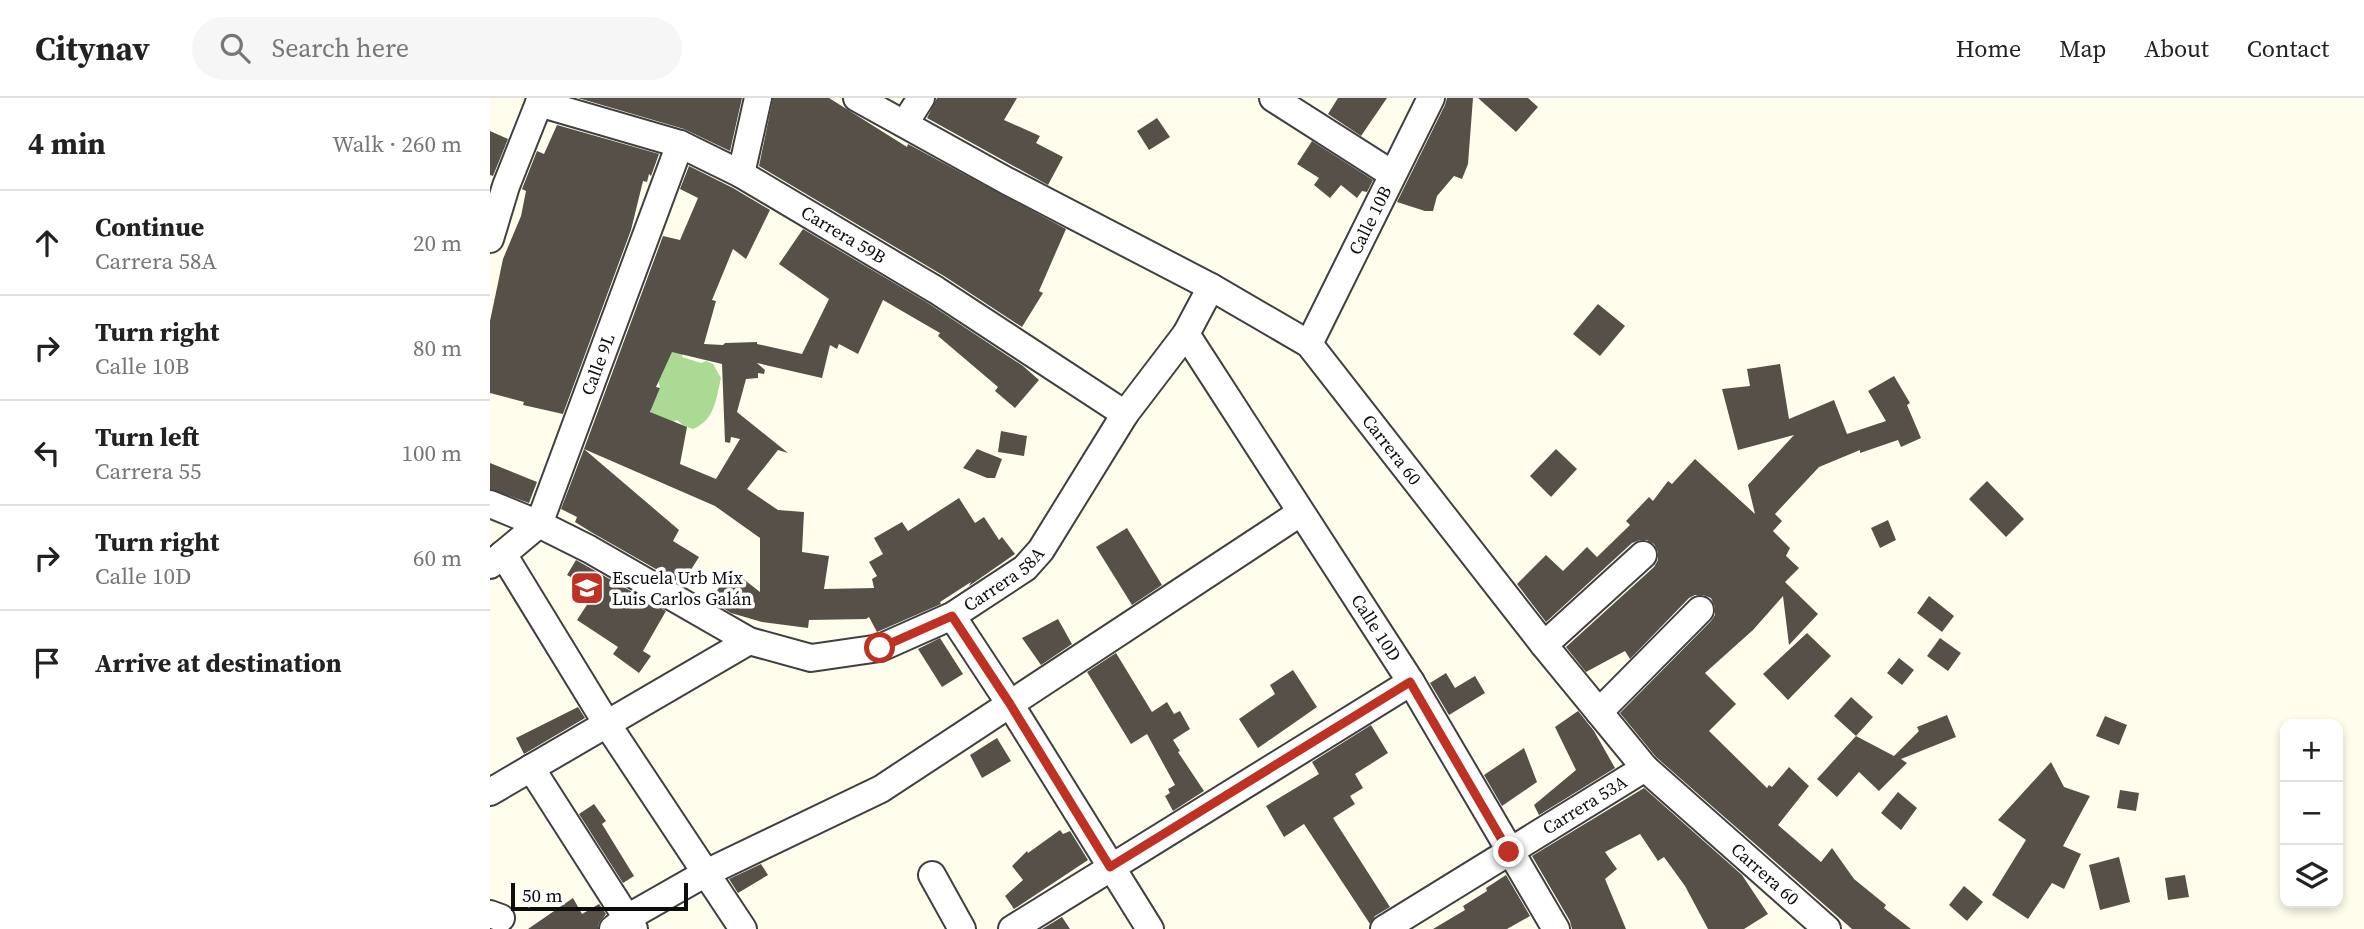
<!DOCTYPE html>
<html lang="en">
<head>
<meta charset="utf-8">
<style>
	:root { --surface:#fff; --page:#f6f6f6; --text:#222; --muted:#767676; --line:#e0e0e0 }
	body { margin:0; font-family:"Source Serif 4",serif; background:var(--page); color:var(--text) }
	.controls { position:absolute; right:21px; bottom:21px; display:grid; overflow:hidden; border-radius:14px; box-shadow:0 4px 10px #0003 }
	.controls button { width:63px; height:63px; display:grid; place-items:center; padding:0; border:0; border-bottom:2px solid var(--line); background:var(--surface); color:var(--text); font:35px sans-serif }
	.scale { position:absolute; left:21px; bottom:18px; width:177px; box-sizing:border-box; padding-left:7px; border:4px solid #0d0d0d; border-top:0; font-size:19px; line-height:24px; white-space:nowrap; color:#0d0d0d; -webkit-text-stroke:5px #fff; paint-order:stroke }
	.stop { position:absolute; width:21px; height:21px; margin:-16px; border:5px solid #be3123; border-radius:50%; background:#fff }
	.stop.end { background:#be3123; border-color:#fff; box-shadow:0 2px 7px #0008 }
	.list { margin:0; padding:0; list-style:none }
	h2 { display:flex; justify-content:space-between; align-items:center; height:91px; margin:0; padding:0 28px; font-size:30px }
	h2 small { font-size:23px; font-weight:400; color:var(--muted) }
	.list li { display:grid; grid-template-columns:46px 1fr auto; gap:21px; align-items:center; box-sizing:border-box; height:105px; padding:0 28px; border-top:2px solid var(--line) }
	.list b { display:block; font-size:26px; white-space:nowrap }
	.list p { margin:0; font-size:23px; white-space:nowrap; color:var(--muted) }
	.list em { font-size:23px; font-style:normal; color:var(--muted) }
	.icon { flex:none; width:38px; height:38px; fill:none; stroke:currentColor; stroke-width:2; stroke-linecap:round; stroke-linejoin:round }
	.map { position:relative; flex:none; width:1874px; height:831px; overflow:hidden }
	header { display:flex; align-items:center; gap:42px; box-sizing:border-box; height:98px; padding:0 35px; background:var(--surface); border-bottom:2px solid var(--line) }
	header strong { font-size:33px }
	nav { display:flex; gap:38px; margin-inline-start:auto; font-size:24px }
	.search { width:490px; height:63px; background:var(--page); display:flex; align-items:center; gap:18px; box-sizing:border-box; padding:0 24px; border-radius:38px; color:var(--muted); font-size:26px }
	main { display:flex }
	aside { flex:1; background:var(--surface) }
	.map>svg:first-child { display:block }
	.forest { fill:#abda95 }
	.building { fill:#565049; fill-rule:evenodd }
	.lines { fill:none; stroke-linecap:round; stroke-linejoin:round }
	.minor-casing { stroke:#404040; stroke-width:30 }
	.minor { stroke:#fff; stroke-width:26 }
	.route { stroke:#be3123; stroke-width:9 }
	.labels { text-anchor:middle; stroke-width:7; stroke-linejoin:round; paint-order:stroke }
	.street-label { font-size:18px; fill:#0d0d0d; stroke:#fff }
	.poi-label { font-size:18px; fill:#0d0d0d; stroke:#fff; text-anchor:start }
</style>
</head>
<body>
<header>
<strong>Citynav</strong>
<div class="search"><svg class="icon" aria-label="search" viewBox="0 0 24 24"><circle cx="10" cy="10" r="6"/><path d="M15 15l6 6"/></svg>Search here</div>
<nav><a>Home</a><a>Map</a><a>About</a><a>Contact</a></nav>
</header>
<main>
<aside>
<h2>4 min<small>Walk · 260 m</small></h2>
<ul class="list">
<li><svg class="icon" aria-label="ahead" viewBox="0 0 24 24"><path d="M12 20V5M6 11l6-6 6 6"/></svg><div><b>Continue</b><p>Carrera 58A</p></div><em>20 m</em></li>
<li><svg class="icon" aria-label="right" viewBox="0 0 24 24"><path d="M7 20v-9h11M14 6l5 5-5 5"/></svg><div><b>Turn right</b><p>Calle 10B</p></div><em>80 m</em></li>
<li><svg class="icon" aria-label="left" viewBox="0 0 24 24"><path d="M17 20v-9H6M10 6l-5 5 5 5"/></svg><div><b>Turn left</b><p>Carrera 55</p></div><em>100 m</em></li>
<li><svg class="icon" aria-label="right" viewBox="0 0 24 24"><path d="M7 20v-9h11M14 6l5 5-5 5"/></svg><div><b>Turn right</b><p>Calle 10D</p></div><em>60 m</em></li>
<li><svg class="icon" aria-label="arrive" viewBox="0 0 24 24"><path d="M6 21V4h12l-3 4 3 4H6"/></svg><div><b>Arrive at destination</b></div></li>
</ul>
</aside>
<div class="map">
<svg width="1874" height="831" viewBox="0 0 1874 831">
	<rect width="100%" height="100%" fill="#fffeed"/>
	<!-- forest -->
	<path class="forest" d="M201,229l-9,30 19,6 5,-2 7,3 8,14c-5,21 -6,42 -28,51l-9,-3 -7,-6 -9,4 -18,-1 1,-14 9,-21 -10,-41z"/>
	<!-- building -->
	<g class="building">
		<polygon points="88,0 252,0 240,53 194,31"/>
		<polygon points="283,0 339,0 417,49 418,46 576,131 549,193 553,195 532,229 454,178 269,68"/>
		<polygon points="447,0 527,0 514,22 550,38 546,45 573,59 558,87 437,20"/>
		<polygon points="848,0 897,0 871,38 838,16"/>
		<polygon points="957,0 983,0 978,66 972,81 964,78 947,98 943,113 935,113 907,104 955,7"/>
		<polygon points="988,0 1038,0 1048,9 1026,34"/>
		<polygon points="667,20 680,39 659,52 647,33"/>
		<polygon points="67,27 169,56 161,78 159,76 157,84 153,83 141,132 73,316 33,307 34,304 0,295 0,223 13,161 31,118 36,93 32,91 47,53 54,56"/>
		<polygon points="0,33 18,41 3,78 0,77"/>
		<polygon points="822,43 883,82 877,94 872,93 867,100 851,87 840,100 824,87 829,80 807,66"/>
		<path d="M199,68l44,22 37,22 -24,49 -13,-10 -21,51 4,1 -12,43 19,1 2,-2 32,-1v2l45,10 27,-55 -50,-35 24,-35 125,74 95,63 16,14 -24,28 -20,-17 3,-4 -60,-51 2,-3 -57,-33 -25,54 -19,-10 -2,5 -7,-4 -8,33 -65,-15 8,7 -1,4 -6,-1v5l-12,1 -9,33 51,41 -10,-3 -31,39 31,21 26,2 -2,40 27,4 -5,33 50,-1 -2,-9 5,-3 -8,-14 14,-8 -9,-16 28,-16 6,9 51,-33 16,25 9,-6 15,23 3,-3 13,17 -46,32 2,-4 -31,20 1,2 -64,28 -8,-15 -3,2 -57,1 -1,8 -46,-6 -31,-9 -21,-13 22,-30 28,22v-54l-45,-32 -131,-57 79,-213 17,4 18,-42 -18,-9zM182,254l50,12 3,78 5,1 1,-6 9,2 -24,40 -36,-15 7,-37 -37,-15 10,-24 -4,-1z"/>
		<polygon points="1108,206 1135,228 1110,258 1083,236"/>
		<polygon points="1290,266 1299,321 1344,302 1357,336 1396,323 1378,293 1404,278 1420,305 1417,307 1431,340 1411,349 1408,342 1370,355 1370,352 1329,369 1285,416 1292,423 1283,433 1300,450 1296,458 1309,470 1295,484 1328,516 1299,547 1293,498 1263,532 1215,575 1246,606 1219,633 1277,690 1279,687 1282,689 1299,669 1319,688 1288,727 1331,764 1342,750 1364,781 1396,807 1394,810 1421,831 1362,831 1166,659 1130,615 1221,523 1225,517 1225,509 1221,500 1213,497 1205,497 1199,500 1140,561 1135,553 1096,574 1076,549 1164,469 1168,462 1168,454 1164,446 1157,442 1150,442 1142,445 1056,524 1027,486 1056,457 1073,473 1097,449 1107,459 1140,427 1136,423 1159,399 1163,403 1178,383 1182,386 1205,361 1265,416 1258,387 1304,337 1248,352 1232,291 1260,288 1257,271"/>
		<polygon points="511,333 537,338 534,358 508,354"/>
		<polygon points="94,351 189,432 183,443 209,459 192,486 101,434 85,424 87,419 71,411"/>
		<polygon points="487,351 512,361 505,380 497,380 473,370"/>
		<polygon points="1066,351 1087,371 1061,399 1040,378"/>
		<polygon points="0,365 47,384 39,405 0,391"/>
		<polygon points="1497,383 1534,421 1516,439 1479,401"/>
		<polygon points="1398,422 1406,442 1390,450 1381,430"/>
		<polygon points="637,430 672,487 642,507 606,449"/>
		<polygon points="86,462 176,513 153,553 161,558 149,575 123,556 128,549 87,522 106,493 77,477"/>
		<polygon points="1439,498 1464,518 1452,534 1427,515"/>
		<polygon points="568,521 582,546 551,567 532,540"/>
		<polygon points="1317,535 1341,558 1298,602 1273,576"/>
		<polygon points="450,540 473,576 452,589 428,551"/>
		<polygon points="1450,540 1471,555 1458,573 1437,558"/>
		<polygon points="626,555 662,614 677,604 684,616 690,613 700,631 683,642 690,653 688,654 714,693 683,713 675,698 680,695 678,691 685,687 657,636 641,646 597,574"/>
		<polygon points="1409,560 1424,572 1412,587 1397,575"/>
		<polygon points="803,572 827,609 768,650 749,621 785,596 780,587"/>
		<polygon points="956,575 965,590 985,578 995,595 959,617 940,585"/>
		<polygon points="1361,599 1383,619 1366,638 1344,618"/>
		<polygon points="88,609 95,620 34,656 26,640"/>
		<polygon points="1088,613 1104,633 1125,670 1049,717 1044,707 1086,672 1065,629"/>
		<polygon points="1457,617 1466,639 1411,661 1417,665 1389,693 1369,674 1347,699 1327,681 1366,638 1404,658 1429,633 1427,629"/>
		<polygon points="1615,618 1637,627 1629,647 1606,638"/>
		<polygon points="881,627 898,655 865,676 873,690 860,698 865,706 843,720 900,809 885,818 880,826 814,726 794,739 776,708 829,676 822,664"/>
		<polygon points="507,640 521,663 492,680 480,657"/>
		<polygon points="1034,650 1047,684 1012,708 994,677"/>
		<polygon points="1561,664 1574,689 1600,698 1573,748 1591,756 1574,791 1562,785 1538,821 1502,797 1536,742 1508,722"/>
		<polygon points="1154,690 1252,777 1278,816 1254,831 1218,831 1195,788 1174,759 1168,763 1150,736 1115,754 1127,771 1115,781 1136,831 1082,831 1080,823 1042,758"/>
		<polygon points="1630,692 1649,695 1646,713 1627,710"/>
		<polygon points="1408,694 1427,710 1411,732 1391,715"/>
		<polygon points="104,706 116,723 112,726 144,778 133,785 89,716"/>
		<polygon points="570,732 573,736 580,733 598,762 524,811 515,798 533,782 522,768 537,753 538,755"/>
		<polygon points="1629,759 1640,804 1610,812 1599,767"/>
		<polygon points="271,766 278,777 248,795 239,781"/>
		<polygon points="1016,777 1040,818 1017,831 943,831 975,812 973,808 997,793 996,790"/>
		<polygon points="1695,777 1699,799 1678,802 1675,780"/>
		<polygon points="1474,788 1493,804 1477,823 1459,807"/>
		<polygon points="83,800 92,816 109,806 116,816 109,825 108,831 38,831"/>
		<polygon points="572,819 580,831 552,831"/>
	</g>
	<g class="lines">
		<!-- minor casing -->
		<g class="minor-casing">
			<g id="minor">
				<path id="s1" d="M367,0l150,83 204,106 98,57 235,301 101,123 182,161"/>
				<polyline points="783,0 902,76"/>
				<path id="s2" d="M49,5l141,41 61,30 195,116 189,124"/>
				<polyline points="415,25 431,0"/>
				<polyline points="251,76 268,0"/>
				<polyline points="0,141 16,88 51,0"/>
				<path id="s3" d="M696,236l225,348 145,247"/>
				<path id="s4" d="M819,246l122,-246"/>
				<path id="s5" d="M0,406l49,20 50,25 160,92 62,17 69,-10 72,-32 73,-48 16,-18 84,-136 61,-80 25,-47"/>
				<polyline points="13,456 117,626 253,831"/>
				<path id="s6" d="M0,467l49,-41 141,-380"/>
				<polyline points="462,518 520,606 660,831"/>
				<polyline points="1054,547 1153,457"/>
				<polyline points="1109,614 1210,512"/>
				<polyline points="41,670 144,831"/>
				<polyline points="0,694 259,543"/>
				<polyline points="442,777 472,831"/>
				<polyline points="0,816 11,820"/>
				<polyline points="123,831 137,820 216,775 391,691 810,415"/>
				<polyline points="522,831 921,584"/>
				<path id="s7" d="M894,831l261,-161"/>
			</g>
		</g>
		<!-- minor -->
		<use href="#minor" class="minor"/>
	</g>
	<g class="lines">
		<!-- route -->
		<polyline class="route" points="390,550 462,518 520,606 620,769 920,584 1019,754"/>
	</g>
	<!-- icons -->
	<defs>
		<g id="school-square" transform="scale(1.75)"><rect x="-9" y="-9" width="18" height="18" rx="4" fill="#be3123" stroke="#fff"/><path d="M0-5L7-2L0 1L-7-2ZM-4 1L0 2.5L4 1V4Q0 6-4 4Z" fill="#fff"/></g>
	</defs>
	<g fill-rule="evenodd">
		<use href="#school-square" x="97" y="490"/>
	</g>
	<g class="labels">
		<!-- street labels -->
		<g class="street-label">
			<text dy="6" stroke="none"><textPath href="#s4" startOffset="138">Calle 10B</textPath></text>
			<text dy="6" stroke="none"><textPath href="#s2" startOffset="334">Carrera 59B</textPath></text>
			<text dy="6" stroke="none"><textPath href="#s6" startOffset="234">Calle 9L</textPath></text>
			<text dy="6" stroke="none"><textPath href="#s1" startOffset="649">Carrera 60</textPath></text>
			<text dy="6" stroke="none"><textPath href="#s5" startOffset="570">Carrera 58A</textPath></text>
			<text dy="6" stroke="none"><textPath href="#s3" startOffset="350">Calle 10D</textPath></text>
			<text dy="6" stroke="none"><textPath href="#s7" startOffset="236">Carrera 53A</textPath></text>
			<text dy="6" stroke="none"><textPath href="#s1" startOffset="1216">Carrera 60</textPath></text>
		</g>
		<!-- poi labels -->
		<g class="poi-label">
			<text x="122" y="486">Escuela Urb Mix<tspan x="122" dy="21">Luis Carlos Galán</tspan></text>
		</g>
	</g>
</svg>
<div class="controls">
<button>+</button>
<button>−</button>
<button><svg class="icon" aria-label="layers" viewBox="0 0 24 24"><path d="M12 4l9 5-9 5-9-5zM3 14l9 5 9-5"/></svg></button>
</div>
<div class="scale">50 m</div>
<div class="stop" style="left:390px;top:550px"></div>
<div class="stop end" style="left:1019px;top:754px"></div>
</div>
</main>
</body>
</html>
